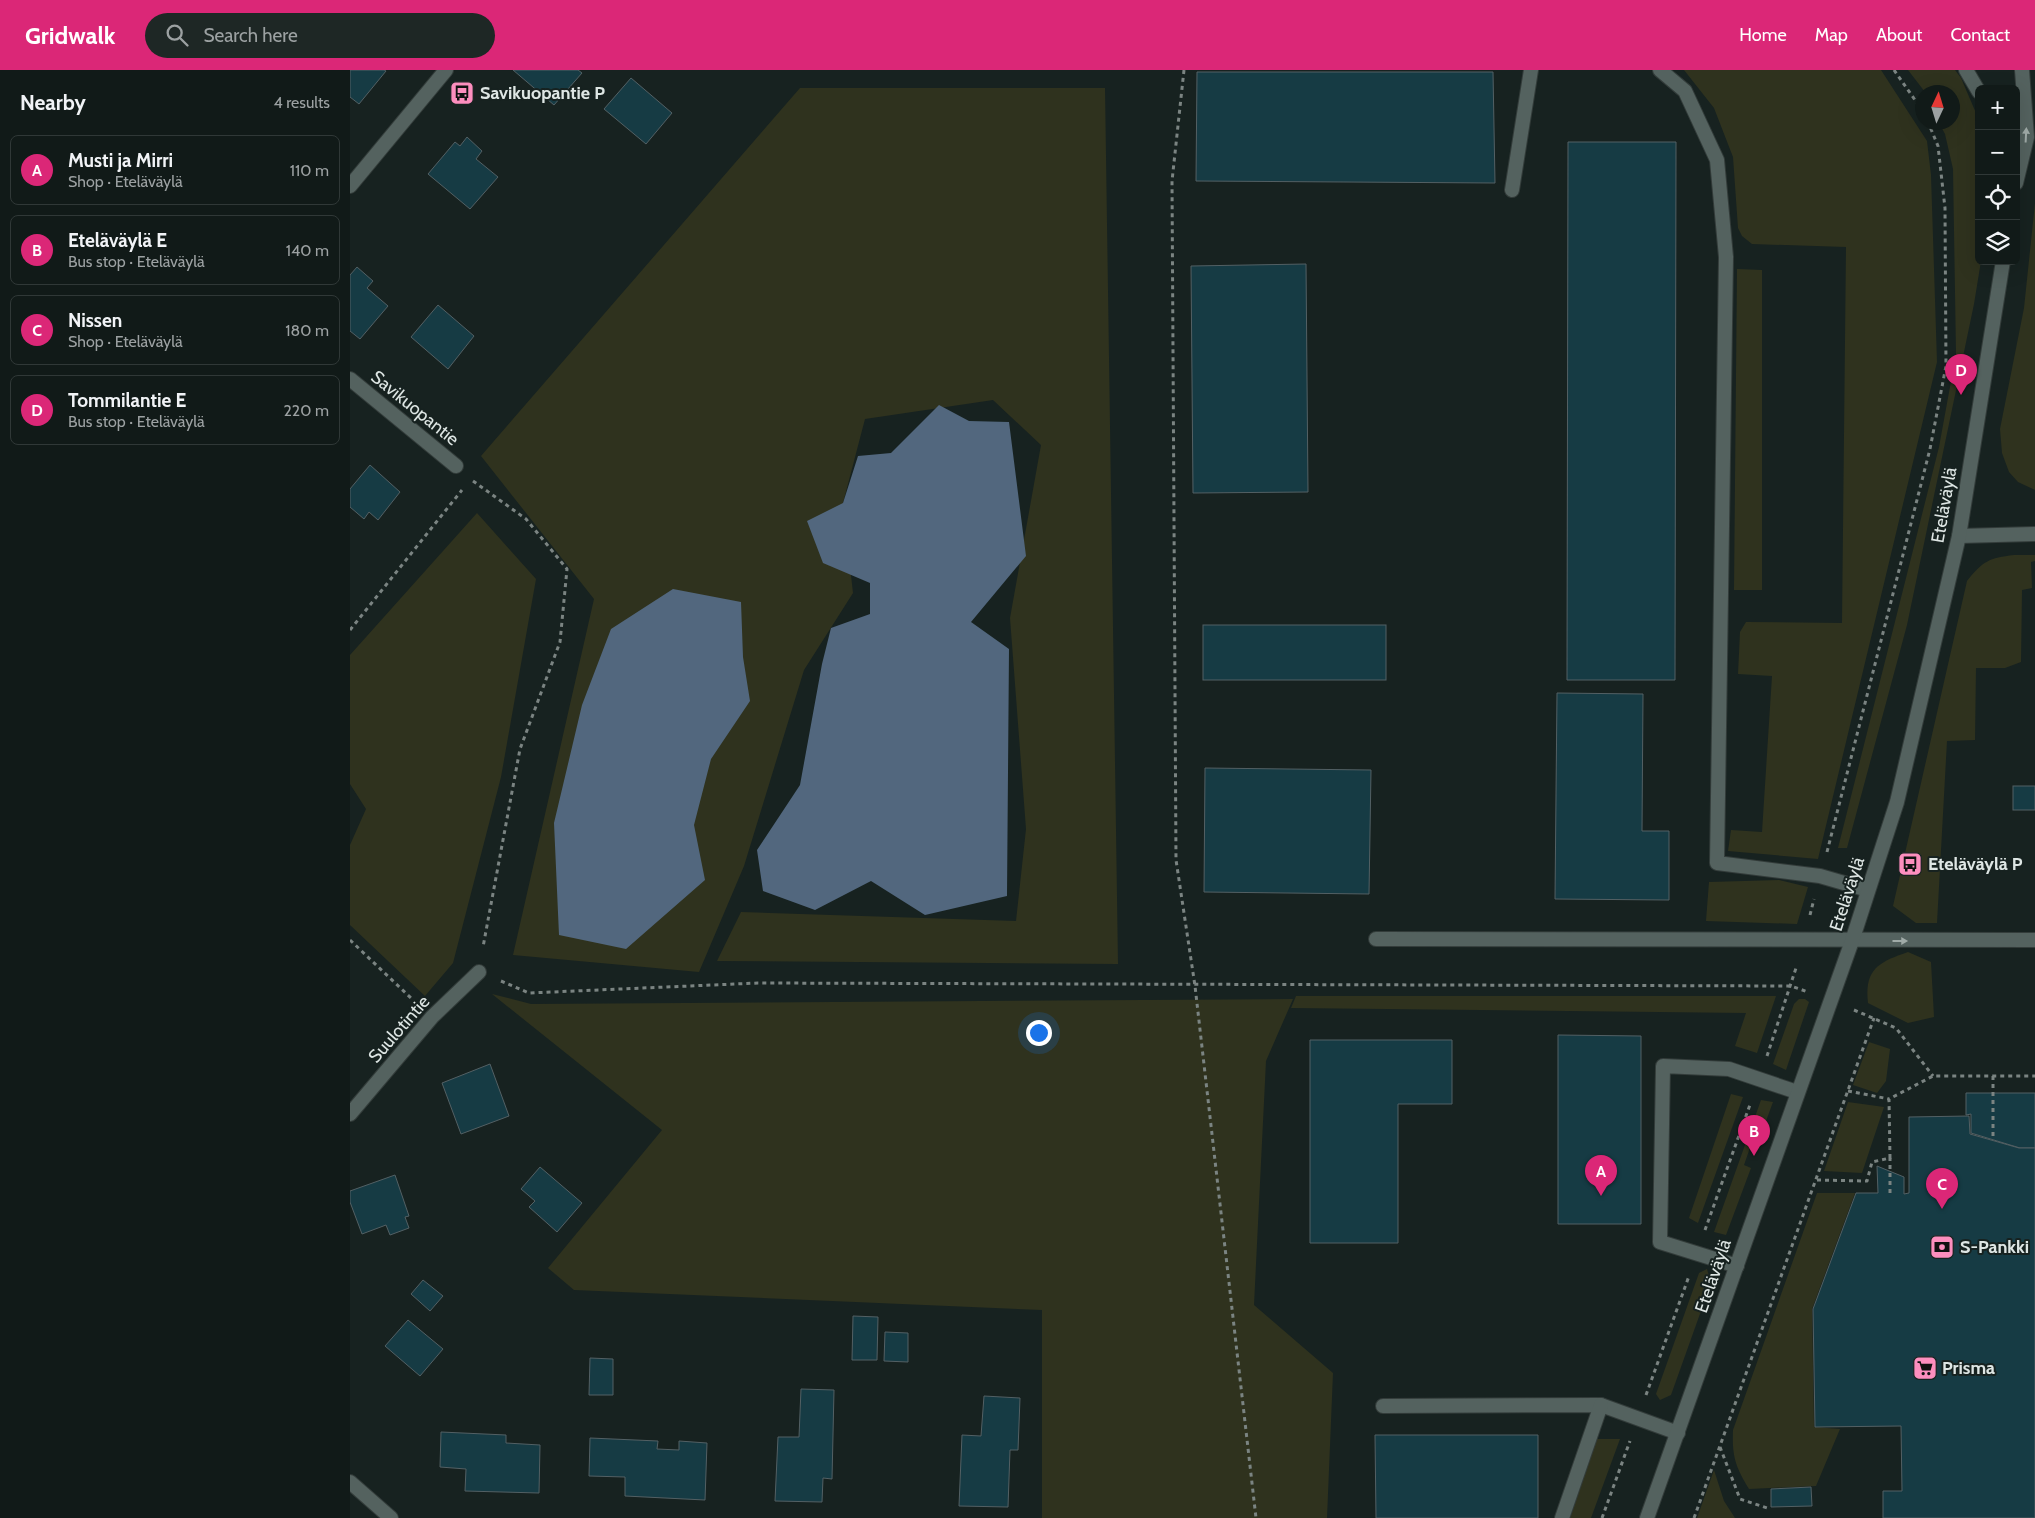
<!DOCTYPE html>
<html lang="en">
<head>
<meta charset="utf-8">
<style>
	:root { --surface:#111a18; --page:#1e2725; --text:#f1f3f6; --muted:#9ca1a2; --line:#303837; --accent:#db2777 }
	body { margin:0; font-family:Cabin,sans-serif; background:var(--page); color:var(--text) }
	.controls { position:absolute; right:15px; top:15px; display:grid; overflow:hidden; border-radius:8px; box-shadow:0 5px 20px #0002 }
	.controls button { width:45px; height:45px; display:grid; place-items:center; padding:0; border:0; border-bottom:1px solid var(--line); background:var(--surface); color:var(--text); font:25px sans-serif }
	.compass { position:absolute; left:1565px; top:15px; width:45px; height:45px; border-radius:50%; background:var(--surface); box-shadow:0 5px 20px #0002; rotate:4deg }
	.you { position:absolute; left:688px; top:962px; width:18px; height:18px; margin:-12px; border:4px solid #fff; border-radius:50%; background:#1a73e8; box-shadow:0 0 0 8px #1a73e833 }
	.badge { display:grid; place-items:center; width:32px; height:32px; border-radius:50%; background:var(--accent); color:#fff; font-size:16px; font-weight:700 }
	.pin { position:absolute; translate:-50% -41px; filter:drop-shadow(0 1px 2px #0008) }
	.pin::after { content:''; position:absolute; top:26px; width:18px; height:15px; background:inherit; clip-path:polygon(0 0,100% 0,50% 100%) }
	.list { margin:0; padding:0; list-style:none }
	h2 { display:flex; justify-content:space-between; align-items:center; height:65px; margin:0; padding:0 20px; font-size:21px }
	h2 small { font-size:16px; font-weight:400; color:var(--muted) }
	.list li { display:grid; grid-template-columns:32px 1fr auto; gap:15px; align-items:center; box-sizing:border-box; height:70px; margin:0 10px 10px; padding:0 10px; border:1px solid var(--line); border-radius:8px }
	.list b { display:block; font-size:19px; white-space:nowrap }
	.list p { margin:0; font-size:16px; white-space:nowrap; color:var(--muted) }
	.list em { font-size:16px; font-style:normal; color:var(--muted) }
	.icon { flex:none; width:28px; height:28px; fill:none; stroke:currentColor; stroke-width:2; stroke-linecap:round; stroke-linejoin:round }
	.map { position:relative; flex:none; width:1685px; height:1448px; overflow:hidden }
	header { display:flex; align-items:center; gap:30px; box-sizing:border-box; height:70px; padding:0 25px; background:var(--accent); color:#fff }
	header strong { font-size:24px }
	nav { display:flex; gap:28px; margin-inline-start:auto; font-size:18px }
	.search { width:350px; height:45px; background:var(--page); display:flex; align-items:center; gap:12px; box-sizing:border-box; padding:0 18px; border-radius:28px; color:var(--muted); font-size:19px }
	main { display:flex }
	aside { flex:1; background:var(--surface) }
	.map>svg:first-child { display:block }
	.green { fill:#2f321e }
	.water { fill:#52677e }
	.building { fill:#163b44; stroke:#536064 }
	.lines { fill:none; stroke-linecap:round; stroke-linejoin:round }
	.service-casing { stroke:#333c3a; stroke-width:16 }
	.minor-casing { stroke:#333c3a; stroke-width:16 }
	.secondary-casing { stroke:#333c3a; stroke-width:16 }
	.path { stroke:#7b8482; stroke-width:3; stroke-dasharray:4 4; stroke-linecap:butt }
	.service { stroke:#54625f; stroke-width:14 }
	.minor { stroke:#54625f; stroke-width:14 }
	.secondary { stroke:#54625f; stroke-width:14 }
	.oneway { fill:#a0aba8 }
	.labels { text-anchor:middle; stroke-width:4; stroke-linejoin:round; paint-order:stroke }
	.poi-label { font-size:18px; font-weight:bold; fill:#dee6e4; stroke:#172220; text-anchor:start }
	.street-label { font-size:18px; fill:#dee6e4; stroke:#172220 }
</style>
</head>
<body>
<header>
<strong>Gridwalk</strong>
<div class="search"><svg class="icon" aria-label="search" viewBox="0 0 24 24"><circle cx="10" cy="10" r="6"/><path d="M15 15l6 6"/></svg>Search here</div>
<nav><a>Home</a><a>Map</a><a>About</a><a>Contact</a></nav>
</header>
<main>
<aside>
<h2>Nearby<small>4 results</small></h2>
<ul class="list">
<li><span class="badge">A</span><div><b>Musti ja Mirri</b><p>Shop · Eteläväylä</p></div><em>110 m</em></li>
<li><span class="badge">B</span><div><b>Eteläväylä E</b><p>Bus stop · Eteläväylä</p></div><em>140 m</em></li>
<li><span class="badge">C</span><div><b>Nissen</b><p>Shop · Eteläväylä</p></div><em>180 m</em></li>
<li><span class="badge">D</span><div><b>Tommilantie E</b><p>Bus stop · Eteläväylä</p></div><em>220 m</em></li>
</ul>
</aside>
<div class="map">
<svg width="1685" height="1448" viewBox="0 0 1685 1448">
	<rect width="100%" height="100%" fill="#172220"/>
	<!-- green -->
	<g class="green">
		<polygon points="1334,0 1531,0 1577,71 1581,105 1587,292 1468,789 1378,781 1381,760 1412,762 1422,606 1388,604 1390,562 1396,552 1492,553 1496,177 1402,174 1392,166 1388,158 1383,87 1364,38"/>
		<polygon points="1558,0 1605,0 1611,8 1629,50 1629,191 1631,191 1624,234 1557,555 1497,778 1488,778 1589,377 1606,284 1603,99 1595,64 1589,53 1602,52 1602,22 1575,22"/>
		<polygon points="450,18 755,18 768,894 367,891 391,842 666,851 676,759 660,548 691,375 643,330 515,349 493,433 503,523 454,600 394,796 349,902 163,885 244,529 131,386"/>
		<polygon points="1685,133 1685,420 1668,412 1659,402 1652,383 1650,359 1674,238"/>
		<polygon points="1387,199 1412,200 1412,520 1384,520"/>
		<polygon points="127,443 186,509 151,707 103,893 75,926 0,855 0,775 16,739 0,714 0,585"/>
		<path d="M1664,485h21v6l-4,1 1,26 -10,2 -1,72 -16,6h-29l-1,72 -28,1 -10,182h-21l-23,-17 74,-325c16,-20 22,-23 47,-26z"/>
		<polygon points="1429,810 1458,817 1447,854 1356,851 1359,812"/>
		<path d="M1558,882l23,10 3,55 -26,6 -40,-20c-4,-34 11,-41 40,-51z"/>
		<polygon points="142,924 181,934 943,929 916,991 904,1235 983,1303 977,1448 692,1448 692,1240 224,1220 198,1198 312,1060"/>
		<polygon points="946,926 1426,926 1407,983 1385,976 1396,943 941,938"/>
		<polygon points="1449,929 1455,929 1459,932 1436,1000 1423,994 1444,934"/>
		<polygon points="1519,972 1540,979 1536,1011 1527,1023 1503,1015"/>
		<polygon points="1381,1024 1393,1027 1348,1153 1339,1148"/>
		<polygon points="1411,1030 1423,1032 1408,1073 1402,1072 1394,1095 1401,1098 1376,1165 1364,1162"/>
		<polygon points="1498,1032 1534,1037 1512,1103 1474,1101"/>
		<path d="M1467,1123h38l-43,116 2,118 26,2 -24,57 -67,3c-14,-23 -17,-33 -16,-59z"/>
		<polygon points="1357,1199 1361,1213 1321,1325 1310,1330 1306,1324 1349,1203"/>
		<polygon points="1246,1369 1270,1369 1241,1448 1220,1448"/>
		<polygon points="1364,1400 1374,1431 1385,1448 1347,1448"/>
	</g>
	<!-- water -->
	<g class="water">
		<polygon points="589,335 619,351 659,352 676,486 621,552 659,579 657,826 575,845 521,811 465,840 413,821 407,780 450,715 472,594 481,558 520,544 520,513 473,493 457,451 493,433 508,386 541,383"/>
		<polygon points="323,519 391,532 393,587 400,631 361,689 344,755 355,810 276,879 209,865 204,753 232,635 261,559"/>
	</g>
	<!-- building -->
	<g class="building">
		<polygon points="0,0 34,0 36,1 9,34 0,27"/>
		<polygon points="163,0 228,0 232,3 204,35"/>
		<polygon points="847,2 1143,2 1145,113 846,111"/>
		<polygon points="281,8 322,43 296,74 254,39"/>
		<polygon points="117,67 132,81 126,89 148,107 120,139 78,104 105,72 110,76"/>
		<polygon points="1218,72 1326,72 1325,610 1217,610"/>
		<polygon points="956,194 958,422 843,423 841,196"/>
		<polygon points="7,197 23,211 17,218 38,236 10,269 0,261 0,205"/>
		<polygon points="88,235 124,266 98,299 61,267"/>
		<polygon points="20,395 50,422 28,450 19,442 14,449 0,437 0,419"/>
		<rect x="853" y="555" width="183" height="55"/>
		<polygon points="1207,623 1293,624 1292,761 1319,761 1319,830 1205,829"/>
		<polygon points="855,698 1021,700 1019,824 854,822"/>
		<rect x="1663" y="716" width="22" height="24"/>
		<polygon points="1208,965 1291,966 1291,1154 1208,1154"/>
		<polygon points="960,970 1102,970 1102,1034 1048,1034 1048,1173 960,1173"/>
		<polygon points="140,994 159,1046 111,1064 92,1013"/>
		<polygon points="1616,1023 1685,1023 1685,1078 1670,1078 1621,1063 1621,1044 1616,1045"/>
		<polygon points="1619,1046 1620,1064 1669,1078 1685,1078 1685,1448 1533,1448 1533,1421 1552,1421 1551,1356 1465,1357 1463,1239 1506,1123 1528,1123 1527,1096 1554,1107 1554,1124 1559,1123 1559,1047"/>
		<polygon points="190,1097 232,1133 207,1162 179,1137 185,1131 171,1119"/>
		<polygon points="45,1105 59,1146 55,1147 59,1158 40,1165 36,1155 12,1164 0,1132 0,1121"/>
		<polygon points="73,1210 93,1226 80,1241 61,1224"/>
		<polygon points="503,1246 528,1247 527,1290 502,1290"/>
		<polygon points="58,1250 93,1279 70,1306 35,1276"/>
		<polygon points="535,1262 558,1263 558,1292 534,1291"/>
		<polygon points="240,1288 263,1289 263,1325 239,1325"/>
		<polygon points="451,1319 484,1320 482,1409 473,1408 472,1432 425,1431 428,1367 449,1367"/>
		<polygon points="634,1326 670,1328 668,1380 660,1380 658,1437 609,1436 612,1365 631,1366"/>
		<polygon points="91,1362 156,1365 156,1373 190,1375 189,1423 115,1421 116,1399 90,1397"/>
		<polygon points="1025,1365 1188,1365 1188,1448 1026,1448"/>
		<polygon points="240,1368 308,1371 307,1379 329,1380 329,1371 357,1373 355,1430 275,1426 275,1407 239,1406"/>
		<polygon points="1461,1417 1462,1436 1421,1437 1421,1419"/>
	</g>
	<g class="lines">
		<!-- service casing -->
		<g class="service-casing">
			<g id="service">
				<polyline points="1310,0 1335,21 1367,90 1376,187 1367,793 1470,806 1518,820"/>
				<polyline points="1162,120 1181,0"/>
				<polyline points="1609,466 1685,464"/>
				<polyline points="1026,869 1685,870"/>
				<polyline points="1387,1196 1310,1172 1313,996 1379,999 1447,1022"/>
				<polyline points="1033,1336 1251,1335 1328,1363"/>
				<polyline points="1212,1448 1251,1335"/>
			</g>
		</g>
		<!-- minor casing -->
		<g class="minor-casing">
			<g id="minor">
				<polyline points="0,116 96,0"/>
				<polyline points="0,309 106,396"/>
				<polyline points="0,1044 82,947 129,902"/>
				<polyline points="0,1412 41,1448"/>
			</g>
		</g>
		<!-- secondary casing -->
		<g class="secondary-casing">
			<g id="secondary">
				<polyline points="1616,0 1629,22"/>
				<polyline points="1666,113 1677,67 1672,0"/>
				<polyline points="1297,1448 1502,871 1547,732 1609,466 1653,191"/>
			</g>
		</g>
		<!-- path -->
		<g class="path">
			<polyline points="834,0 822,111 826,790 845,916 906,1448"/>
			<polyline points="1544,0 1572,40"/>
			<polyline points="123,411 176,449 217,499 210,572 170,679 133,877"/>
			<polyline points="0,560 112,420"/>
			<polyline points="1477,782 1580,379 1596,296 1595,138 1588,76 1578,52"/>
			<polyline points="1460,845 1464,829"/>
			<polyline points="0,870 63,930"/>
			<polyline points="151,911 179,923 408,913 1441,916 1458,922"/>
			<polyline points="1504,940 1546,958 1583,1006"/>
			<polyline points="1417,986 1447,895"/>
			<polyline points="1643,1006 1643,1070"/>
			<polyline points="1498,1021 1539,1029"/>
			<polyline points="1467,1110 1517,1111 1522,1092 1540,1088 1539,1029 1583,1006 1685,1006"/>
			<polyline points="1540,1123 1540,1088"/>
			<polyline points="1355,1160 1401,1032"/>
			<polyline points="1296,1325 1339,1206"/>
			<polyline points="1370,1377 1390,1429 1417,1438"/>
			<polyline points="1252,1448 1280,1371"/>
			<polyline points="1344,1448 1524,948"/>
		</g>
		<!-- service -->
		<use href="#service" class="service"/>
		<!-- minor -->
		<use href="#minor" class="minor"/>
		<!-- secondary -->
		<use href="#secondary" class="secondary"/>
	</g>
	<!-- one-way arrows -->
	<defs><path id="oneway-solid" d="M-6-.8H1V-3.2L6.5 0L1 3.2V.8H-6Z" transform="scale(1.25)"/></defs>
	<g class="oneway">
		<use href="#oneway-solid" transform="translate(1676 65) rotate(-87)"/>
		<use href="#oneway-solid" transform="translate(1550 871)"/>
	</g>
	<!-- icons -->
	<defs>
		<g id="bus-square" transform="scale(1.25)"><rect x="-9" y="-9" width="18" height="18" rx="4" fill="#fd8ebe" stroke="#172220"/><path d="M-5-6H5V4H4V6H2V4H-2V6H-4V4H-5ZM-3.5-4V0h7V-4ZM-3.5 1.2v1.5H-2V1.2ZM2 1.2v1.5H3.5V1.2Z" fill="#111"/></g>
		<g id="bank-square" transform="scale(1.25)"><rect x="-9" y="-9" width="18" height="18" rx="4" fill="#fd8ebe" stroke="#172220"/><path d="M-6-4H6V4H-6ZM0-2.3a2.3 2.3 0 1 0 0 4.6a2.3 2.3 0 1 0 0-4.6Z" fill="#111"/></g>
		<g id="supermarket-square" transform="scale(1.25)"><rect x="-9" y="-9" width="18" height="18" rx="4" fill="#fd8ebe" stroke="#172220"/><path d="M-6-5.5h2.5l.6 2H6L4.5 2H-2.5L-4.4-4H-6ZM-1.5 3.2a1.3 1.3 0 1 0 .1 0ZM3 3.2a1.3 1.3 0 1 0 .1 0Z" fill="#111"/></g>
	</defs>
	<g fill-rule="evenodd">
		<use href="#bus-square" x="112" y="23"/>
		<use href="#bus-square" x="1560" y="794"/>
		<use href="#bank-square" x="1592" y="1177"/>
		<use href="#supermarket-square" x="1575" y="1298"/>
	</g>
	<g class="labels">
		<!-- poi labels -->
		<g class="poi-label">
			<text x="130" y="29">Savikuopantie P</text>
			<text x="1578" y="800">Eteläväylä P</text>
			<text x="1610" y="1183">S-Pankki</text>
			<text x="1592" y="1304">Prisma</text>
		</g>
		<!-- street labels -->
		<g class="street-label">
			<text transform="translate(65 338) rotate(39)" y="6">Savikuopantie</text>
			<text transform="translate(1594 435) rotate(-80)" y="6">Eteläväylä</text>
			<text transform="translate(1497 824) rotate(-72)" y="6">Eteläväylä</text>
			<text transform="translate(49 959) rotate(-49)" y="6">Suulotintie</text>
			<text transform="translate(1363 1206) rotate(-71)" y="6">Eteläväylä</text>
		</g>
	</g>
</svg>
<div class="controls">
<button>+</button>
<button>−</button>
<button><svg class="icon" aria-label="locate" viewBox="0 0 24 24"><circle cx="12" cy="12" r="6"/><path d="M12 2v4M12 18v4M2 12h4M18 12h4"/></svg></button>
<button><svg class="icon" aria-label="layers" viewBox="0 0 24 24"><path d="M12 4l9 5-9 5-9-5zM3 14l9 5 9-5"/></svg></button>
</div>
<svg class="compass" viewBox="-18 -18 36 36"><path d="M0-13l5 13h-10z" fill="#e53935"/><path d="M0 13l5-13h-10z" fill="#9ca1a2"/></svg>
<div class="you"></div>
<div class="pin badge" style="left:1251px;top:1126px">A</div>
<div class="pin badge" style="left:1404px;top:1086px">B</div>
<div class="pin badge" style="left:1592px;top:1139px">C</div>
<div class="pin badge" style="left:1611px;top:325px">D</div>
</div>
</main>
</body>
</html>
